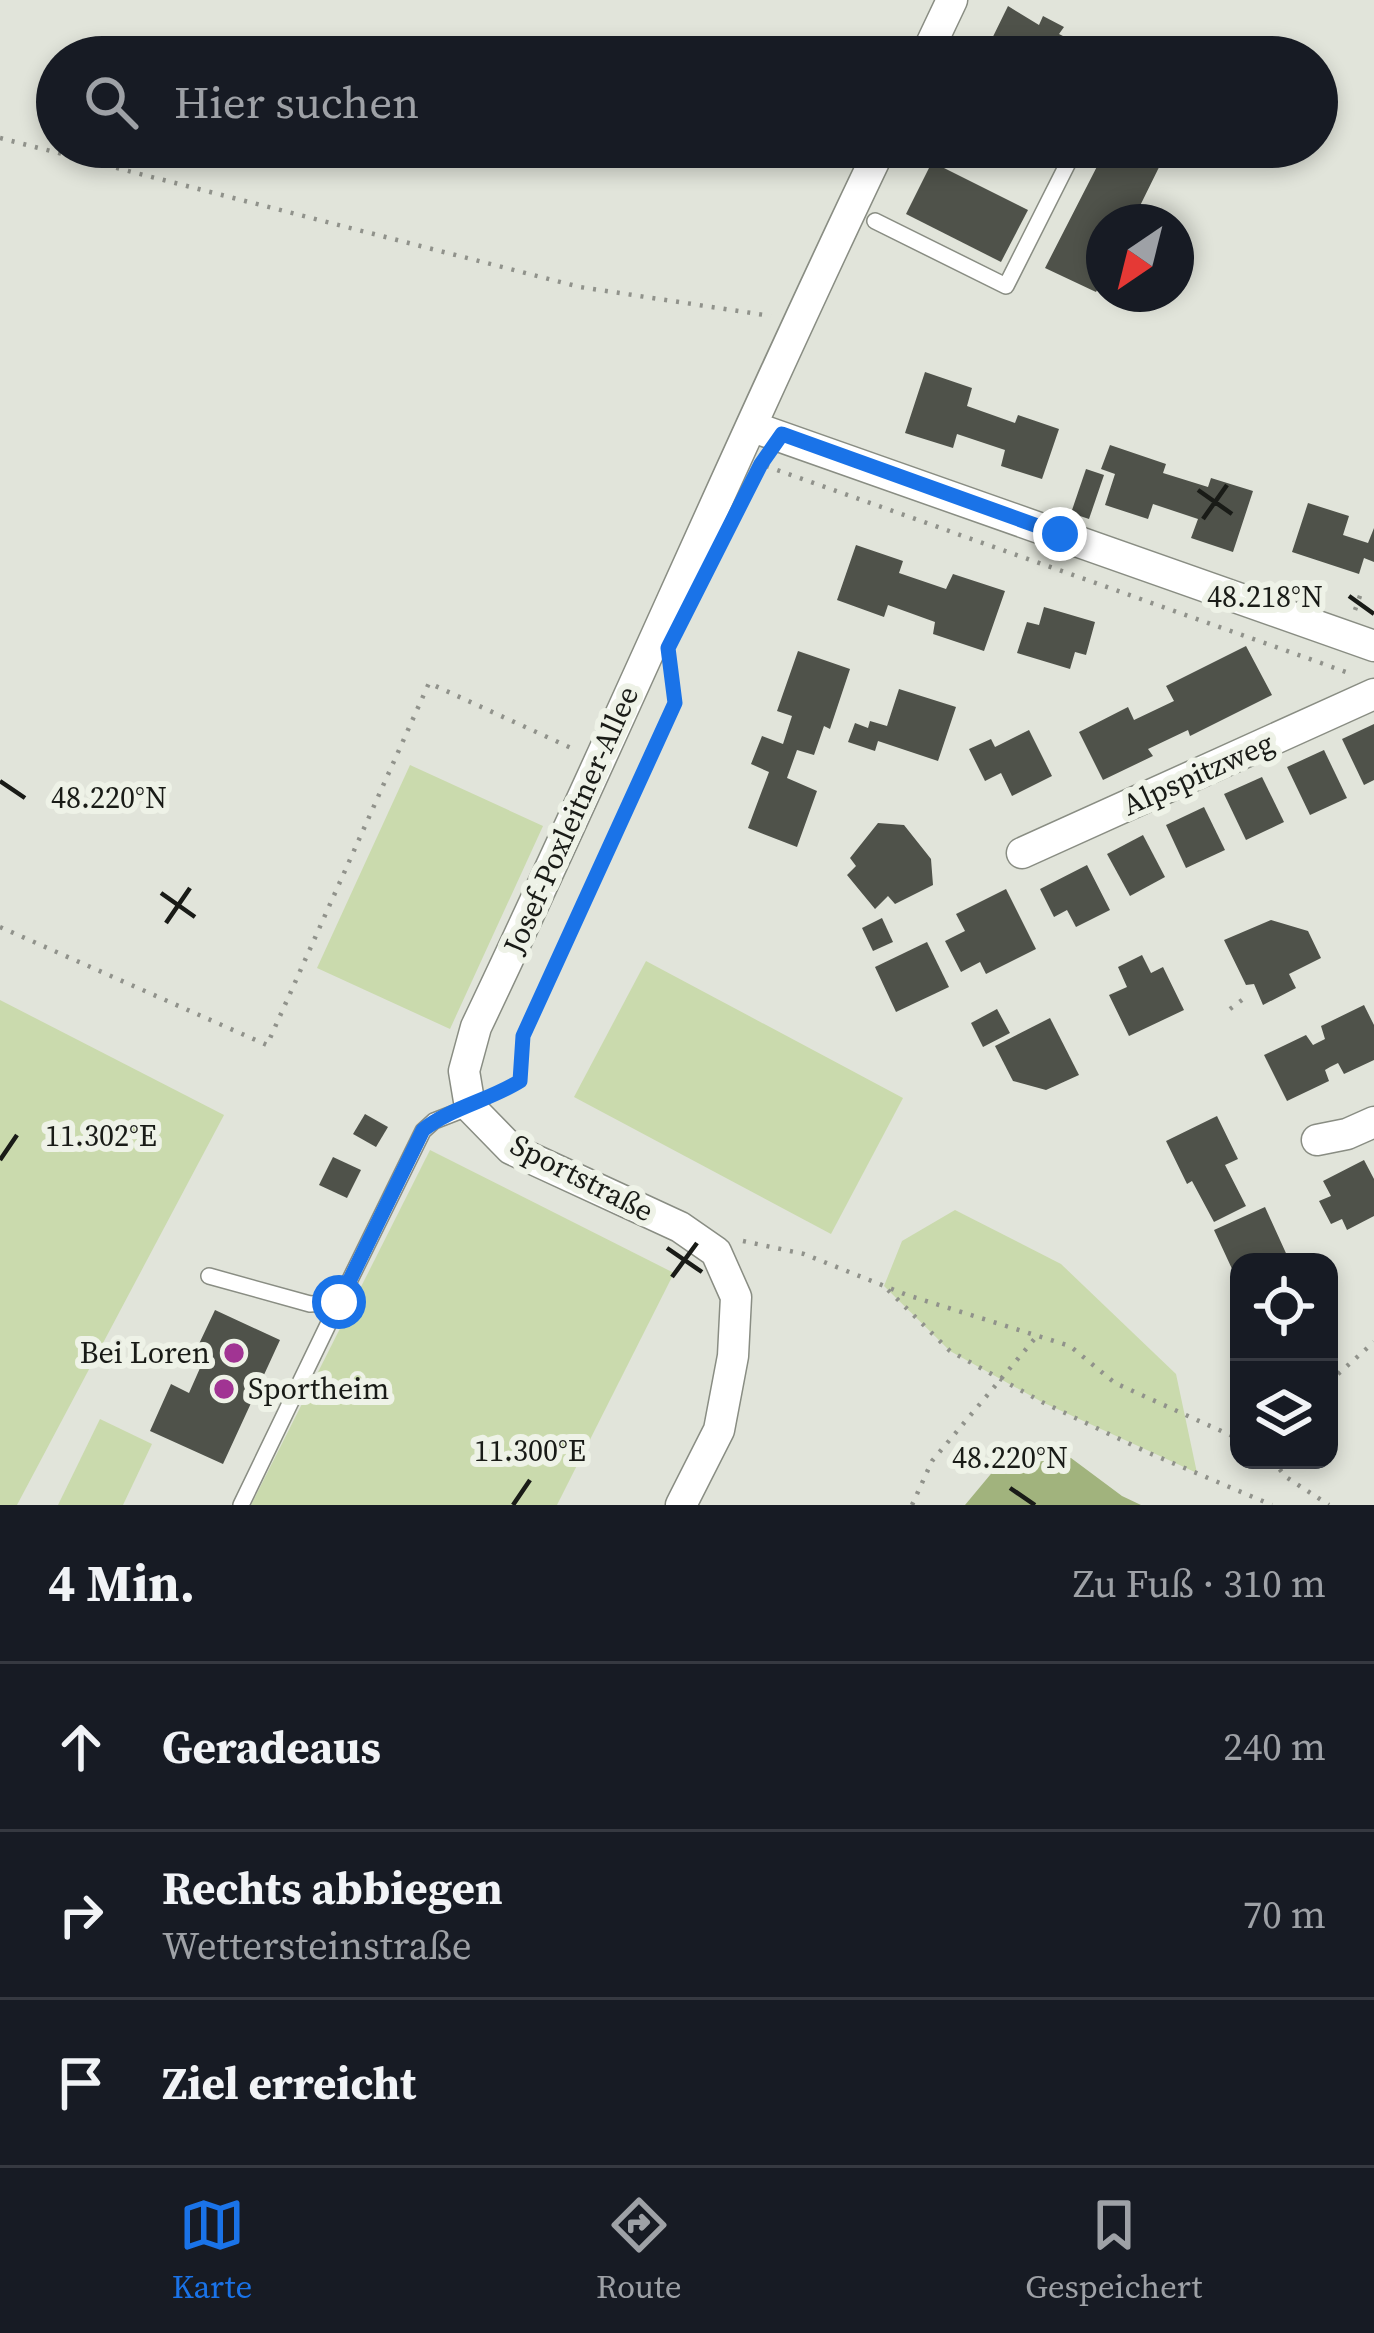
<!DOCTYPE html>
<html lang="de">
<head>
<meta charset="utf-8">
<style>
	:root { --surface:#171b24; --page:#20242c; --text:#f1f3f6; --muted:#9ea1a6; --line:#363941; --accent:#1a73e8 }
	body { margin:0; font-family:"Source Serif 4",serif; background:var(--page); color:var(--text) }
	.controls { position:absolute; right:36px; bottom:36px; display:grid; overflow:hidden; border-radius:24px; box-shadow:0 6px 18px #0003 }
	.controls button { width:108px; height:108px; display:grid; place-items:center; padding:0; border:0; border-bottom:3px solid var(--line); background:var(--surface); color:var(--text); font:60px sans-serif }
	.compass { position:absolute; left:1086px; top:204px; width:108px; height:108px; border-radius:50%; background:var(--surface); box-shadow:0 6px 18px #0003; rotate:215deg }
	.stop { position:absolute; width:36px; height:36px; margin:-27px; border:9px solid #1a73e8; border-radius:50%; background:#fff }
	.stop.end { background:#1a73e8; border-color:#fff; box-shadow:0 3px 12px #0008 }
	.list { margin:0; padding:0; list-style:none }
	h2 { display:flex; justify-content:space-between; align-items:center; height:156px; margin:0; padding:0 48px; font-size:51px }
	h2 small { font-size:39px; font-weight:400; color:var(--muted) }
	.list li { display:grid; grid-template-columns:78px 1fr auto; gap:36px; align-items:center; box-sizing:border-box; height:168px; padding:0 48px; border-top:3px solid var(--line) }
	.list b { display:block; font-size:45px; white-space:nowrap }
	.list p { margin:0; font-size:39px; white-space:nowrap; color:var(--muted) }
	.list em { font-size:39px; font-style:normal; color:var(--muted) }
	.icon { flex:none; width:66px; height:66px; fill:none; stroke:currentColor; stroke-width:2; stroke-linecap:round; stroke-linejoin:round }
	.map { position:relative; flex:none; width:1374px; height:1505px; overflow:hidden }
	.search { position:absolute; background:var(--surface); box-shadow:0 6px 18px #0003; left:36px; right:36px; top:36px; height:132px; display:flex; align-items:center; gap:30px; box-sizing:border-box; padding:0 42px; border-radius:66px; color:var(--muted); font-size:45px }
	.sheet { height:660px; background:var(--surface) }
	nav { display:flex; justify-content:space-around; align-items:center; box-sizing:border-box; height:168px; border-top:3px solid var(--line); background:var(--surface); font-size:33px; color:var(--muted) }
	nav a { display:grid; justify-items:center; gap:6px }
	nav .on { color:var(--accent) }
	.map>svg:first-child { display:block }
	.green { fill:#cadaad }
	.water { fill:#a1b37d }
	.building { fill:#4f524a }
	.lines { fill:none; stroke-linecap:round; stroke-linejoin:round }
	.lane-casing { stroke:#898d83; stroke-width:18 }
	.street-casing { stroke:#898d83; stroke-width:33 }
	.path { stroke:#90928b; stroke-width:4.5; stroke-dasharray:3 9; stroke-linecap:butt }
	.lane { stroke:#fff; stroke-width:15 }
	.street { stroke:#fff; stroke-width:30 }
	.route { stroke:#1a73e8; stroke-width:15 }
	.ticks { fill:none; stroke:#191b17; stroke-width:4.5 }
	.poi-dot { fill:#a13493; stroke:#eef2e7; stroke-width:4.5 }
	.labels { text-anchor:middle; stroke-width:12; stroke-linejoin:round; paint-order:stroke }
	.street-label { font-size:30px; fill:#191b17; stroke:#eef2e7 }
	.poi-label { font-size:30px; fill:#191b17; stroke:#eef2e7; text-anchor:end }
	.ticks-label { font-size:30px; text-anchor:middle; fill:#191b17; stroke:#eef2e7; stroke-width:12; stroke-linejoin:round; paint-order:stroke }
</style>
</head>
<body>
<div class="map">
<svg width="1374" height="1505" viewBox="0 0 1374 1505">
	<rect width="100%" height="100%" fill="#e1e4da"/>
	<!-- green -->
	<g class="green">
		<polygon points="410,765 543,826 450,1029 317,968"/>
		<polygon points="646,961 903,1098 831,1234 574,1097"/>
		<polygon points="0,1000 224,1115 17,1505 0,1505"/>
		<polygon points="430,1150 674,1273 557,1505 251,1505"/>
		<polygon points="955,1210 1061,1264 1176,1374 1197,1473 1042,1402 950,1351 884,1286 902,1241"/>
		<polygon points="100,1419 152,1444 123,1505 58,1505"/>
	</g>
	<!-- water -->
	<polygon class="water" points="1031,1455 1071,1458 1122,1496 1141,1505 965,1505 995,1469"/>
	<!-- building -->
	<g class="building">
		<polygon points="1008,6 1039,25 1043,16 1064,27 1059,34 1104,57 983,57"/>
		<polygon points="1107,147 1169,147 1132,222 1104,222 1104,277 1096,292 1045,268"/>
		<polygon points="932,162 1028,210 1001,262 906,214"/>
		<polygon points="925,372 972,388 967,406 1015,423 1018,415 1059,429 1042,479 1001,466 1005,450 957,434 953,448 905,433"/>
		<polygon points="1110,445 1166,464 1163,473 1208,487 1211,478 1253,491 1233,552 1191,538 1198,519 1153,504 1148,519 1105,505 1115,474 1101,469"/>
		<polygon points="1086,469 1104,475 1089,519 1071,513"/>
		<polygon points="1308,503 1349,516 1343,535 1368,543 1374,528 1374,562 1364,558 1359,574 1292,552"/>
		<polygon points="856,545 903,561 899,573 946,589 953,574 1005,591 984,651 933,634 935,622 888,605 884,617 837,600"/>
		<polygon points="1044,607 1095,622 1086,655 1075,652 1070,669 1017,653 1027,622 1039,625"/>
		<polygon points="1246,646 1272,695 1190,736 1188,730 1148,749 1153,756 1103,780 1079,732 1128,707 1134,720 1174,701 1166,686"/>
		<polygon points="798,651 850,669 830,729 824,726 814,755 797,750 787,778 817,791 797,847 748,828 769,772 751,764 762,736 783,744 792,716 777,711"/>
		<polygon points="899,689 956,707 938,761 878,741 875,751 848,742 855,723 868,728 870,721 887,726"/>
		<polygon points="1374,724 1374,780 1364,785 1342,739"/>
		<polygon points="1029,730 1052,776 1012,796 1001,773 985,781 969,749 991,739 995,747"/>
		<polygon points="1324,750 1347,798 1310,815 1287,767"/>
		<polygon points="1262,777 1284,822 1246,840 1224,794"/>
		<polygon points="1204,807 1225,850 1186,868 1166,825"/>
		<polygon points="878,823 904,825 931,859 933,885 895,904 888,896 875,909 847,875 856,866 850,858"/>
		<polygon points="1143,835 1165,877 1130,896 1107,854"/>
		<polygon points="1087,865 1110,910 1076,927 1067,910 1054,917 1040,889"/>
		<polygon points="1006,889 1036,949 986,974 980,962 961,972 945,941 965,931 956,914"/>
		<polygon points="882,918 893,942 873,951 862,928"/>
		<polygon points="1271,920 1308,931 1321,958 1289,974 1296,988 1263,1005 1254,984 1246,985 1224,940"/>
		<polygon points="927,942 949,987 896,1012 875,967"/>
		<polygon points="1142,955 1151,973 1163,967 1184,1010 1129,1036 1109,995 1127,987 1118,967"/>
		<polygon points="1364,1005 1374,1025 1374,1060 1344,1074 1338,1063 1330,1067 1325,1070 1329,1081 1287,1101 1264,1055 1306,1035 1313,1045 1325,1039 1321,1026"/>
		<polygon points="997,1009 1010,1033 983,1047 971,1023"/>
		<polygon points="1050,1018 1079,1075 1046,1090 1013,1081 995,1046"/>
		<polygon points="365,1114 388,1127 376,1147 353,1134"/>
		<polygon points="1217,1116 1238,1159 1225,1165 1246,1206 1214,1222 1192,1181 1187,1184 1166,1141"/>
		<polygon points="333,1157 361,1170 347,1198 319,1185"/>
		<polygon points="1364,1160 1374,1179 1374,1216 1347,1230 1342,1219 1331,1224 1319,1201 1331,1196 1323,1181"/>
		<polygon points="1265,1207 1290,1262 1239,1262 1239,1284 1214,1230"/>
		<polygon points="215,1310 280,1340 223,1464 150,1431 171,1384 189,1393 208,1350 198,1346"/>
	</g>
	<g class="lines">
		<!-- lane casing -->
		<g class="lane-casing">
			<g id="lane">
				<polyline points="875,221 1006,286 1076,147"/>
				<polyline points="209,1276 310,1304 339,1302 423,1131 434,1121 470,1107"/>
				<polyline points="241,1505 339,1302"/>
			</g>
		</g>
		<!-- street casing -->
		<g class="street-casing">
			<g id="street">
				<polyline points="925,57 952,0"/>
				<polyline points="753,427 1374,646"/>
				<polyline points="1022,853 1374,694"/>
				<polyline points="1317,1140 1347,1134 1374,1122"/>
				<path d="M681,1505l38,-75 14,-74 3,-59 -20,-45 -36,-25 -169,-78 -41,-42 -6,-36 12,-44c139,-291 265,-589 405,-880"/>
			</g>
		</g>
		<!-- path -->
		<g class="path">
			<polyline points="0,138 580,287 771,316"/>
			<polyline points="766,466 1349,673"/>
			<polyline points="1355,610 1361,593"/>
			<polyline points="0,927 267,1045 429,683 571,748"/>
			<polyline points="1230,1009 1242,1000"/>
			<polyline points="497,1095 520,1081 523,1036 675,702 671,673"/>
			<polyline points="743,1241 804,1254 907,1295 1070,1346 1115,1383 1239,1439"/>
			<polyline points="888,1290 950,1351 1042,1402 1149,1453 1272,1505"/>
			<polyline points="1329,1382 1374,1342"/>
			<polyline points="1272,1460 1286,1477 1329,1505"/>
			<polyline points="912,1505 932,1461 1037,1336"/>
		</g>
		<!-- lane -->
		<use href="#lane" class="lane"/>
		<!-- street -->
		<use href="#street" class="street"/>
	</g>
	<g class="lines">
		<!-- route -->
		<path class="route" d="M339,1302l84,-172c27,-22 67,-30 97,-49l3,-45 152,-333 -7,-55 93,-184 21,-30 278,100"/>
	</g>
	<!-- ticks -->
	<path class="ticks" d="M1198,490l34,24M1203,519l24,-34M1349,596l25,18M0,781l25,17M161,893l34,24M166,923l24,-35M0,1160l17,-25M667,1248l35,24M672,1277l25,-34M1010,1488l25,17M513,1505l17,-25"/>
	<!-- markers -->
	<g class="poi-dot">
		<circle cx="234" cy="1353" r="12"/>
		<circle cx="224" cy="1389" r="12"/>
	</g>
	<g class="labels">
		<!-- street labels -->
		<g class="street-label">
			<text transform="translate(1198 774) rotate(-24)" y="10">Alpspitzweg</text>
			<text transform="translate(571 820) rotate(-66)" y="10">Josef-Poxleitner-Allee</text>
			<text transform="translate(582 1178) rotate(27)" y="10">Sportstraße</text>
		</g>
		<!-- poi labels -->
		<g class="poi-label">
			<text x="210" y="1363">Bei Loren</text>
			<text x="248" y="1399" text-anchor="start">Sportheim</text>
		</g>
	</g>
	<g class="ticks-label">
		<text x="1265" y="607">48.218°N</text>
		<text x="109" y="808">48.220°N</text>
		<text x="101" y="1146">11.302°E</text>
		<text x="530" y="1461">11.300°E</text>
		<text x="1010" y="1468">48.220°N</text>
	</g>
</svg>
<div class="controls">
<button><svg class="icon" aria-label="locate" viewBox="0 0 24 24"><circle cx="12" cy="12" r="6"/><path d="M12 2v4M12 18v4M2 12h4M18 12h4"/></svg></button>
<button><svg class="icon" aria-label="layers" viewBox="0 0 24 24"><path d="M12 4l9 5-9 5-9-5zM3 14l9 5 9-5"/></svg></button>
</div>
<svg class="compass" viewBox="-18 -18 36 36"><path d="M0-13l5 13h-10z" fill="#e53935"/><path d="M0 13l5-13h-10z" fill="#9ea1a6"/></svg>
<div class="stop" style="left:339px;top:1302px"></div>
<div class="stop end" style="left:1060px;top:534px"></div>
<div class="search"><svg class="icon" aria-label="search" viewBox="0 0 24 24"><circle cx="10" cy="10" r="6"/><path d="M15 15l6 6"/></svg>Hier suchen</div>
</div>
<section class="sheet">
<h2>4 Min.<small>Zu Fuß · 310 m</small></h2>
<ul class="list">
<li><svg class="icon" aria-label="ahead" viewBox="0 0 24 24"><path d="M12 20V5M6 11l6-6 6 6"/></svg><div><b>Geradeaus</b></div><em>240 m</em></li>
<li><svg class="icon" aria-label="right" viewBox="0 0 24 24"><path d="M7 20v-9h11M14 6l5 5-5 5"/></svg><div><b>Rechts abbiegen</b><p>Wettersteinstraße</p></div><em>70 m</em></li>
<li><svg class="icon" aria-label="arrive" viewBox="0 0 24 24"><path d="M6 21V4h12l-3 4 3 4H6"/></svg><div><b>Ziel erreicht</b></div></li>
</ul>
</section>
<nav>
<a class="on"><svg class="icon" aria-label="map" viewBox="0 0 24 24"><path d="M3 6l6-2 6 2 6-2v14l-6 2-6-2-6 2zM9 4v14M15 6v14"/></svg>Karte</a>
<a><svg class="icon" aria-label="directions" viewBox="0 0 24 24"><path d="M12 3l9 9-9 9-9-9zM9 14v-3h6M13 9l2 2-2 2"/></svg>Route</a>
<a><svg class="icon" aria-label="saved" viewBox="0 0 24 24"><path d="M7 4h10v16l-5-4-5 4z"/></svg>Gespeichert</a>
</nav>
</body>
</html>
